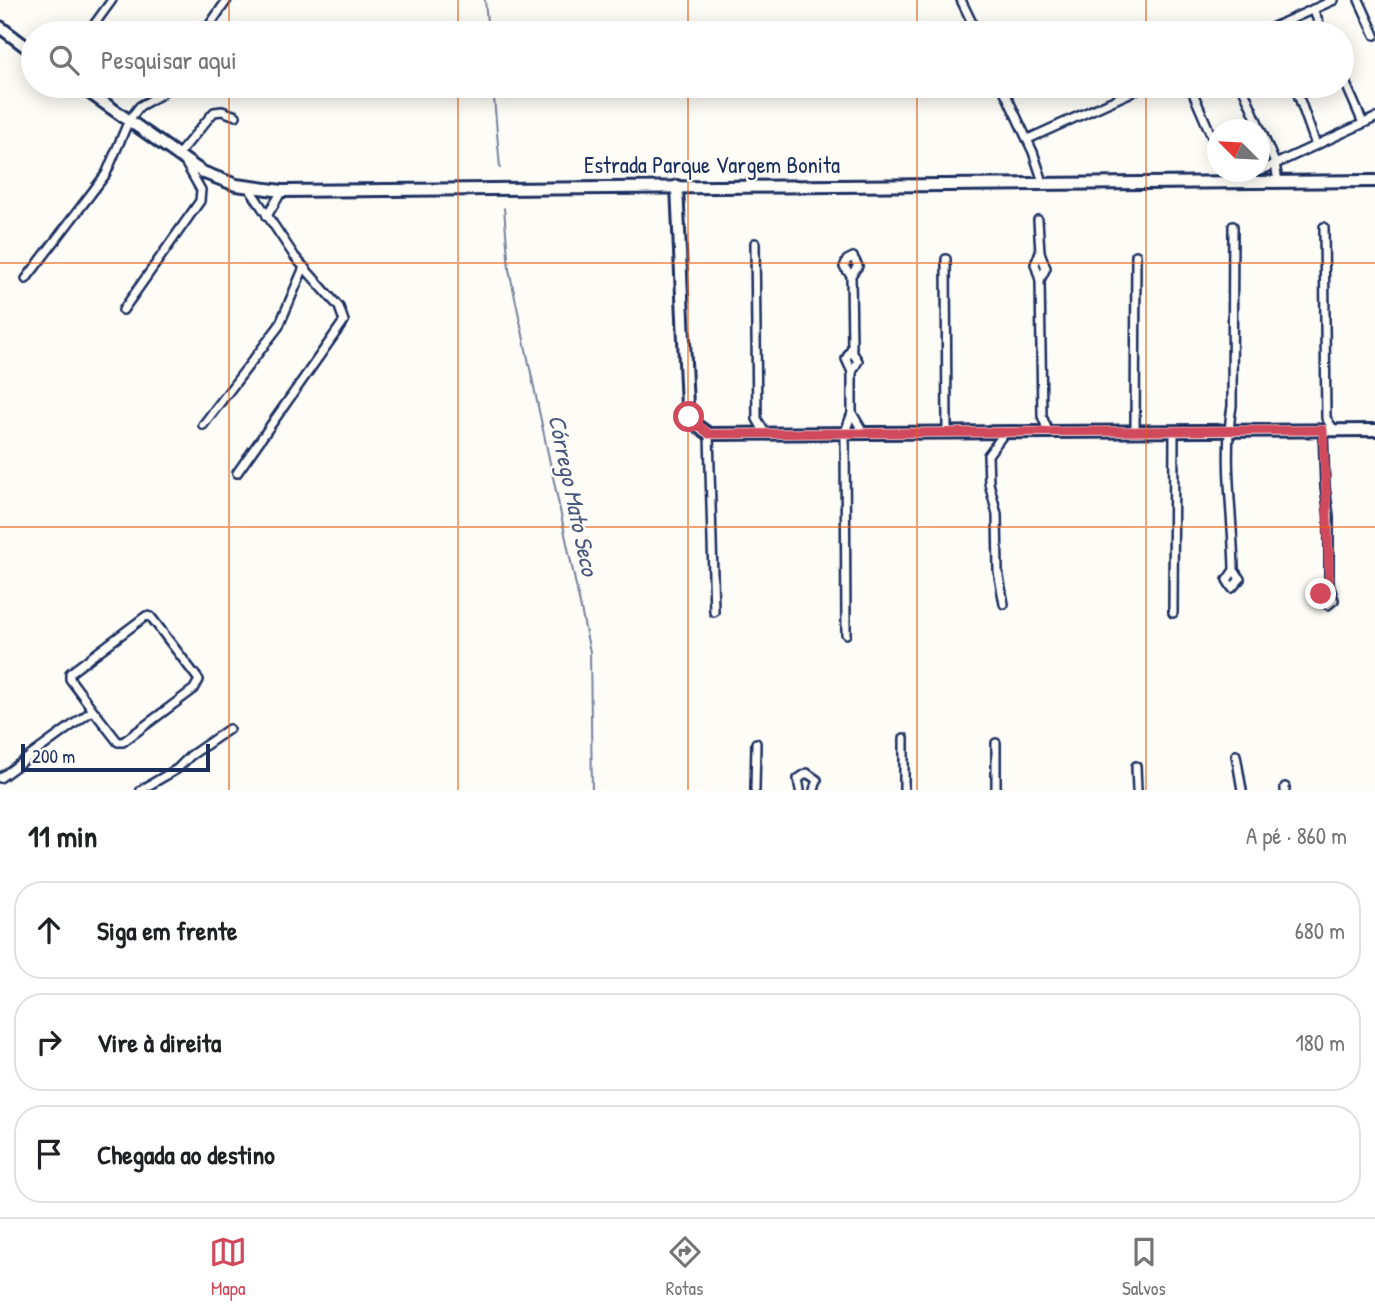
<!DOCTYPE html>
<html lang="pt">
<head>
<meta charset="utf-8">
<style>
	:root { --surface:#fff; --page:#f6f6f6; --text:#202124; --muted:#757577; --line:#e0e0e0; --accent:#d1495b }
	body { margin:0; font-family:"Patrick Hand",sans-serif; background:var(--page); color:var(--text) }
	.compass { position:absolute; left:1207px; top:119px; width:63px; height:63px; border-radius:50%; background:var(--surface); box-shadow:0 4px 18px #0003; rotate:294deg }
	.scale { position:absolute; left:21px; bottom:18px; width:189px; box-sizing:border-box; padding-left:7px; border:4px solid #1b2f5e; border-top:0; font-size:19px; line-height:24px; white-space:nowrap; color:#1b2f5e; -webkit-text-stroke:5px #fdfcf7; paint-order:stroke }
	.stop { position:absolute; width:21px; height:21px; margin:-16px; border:5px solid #d1495b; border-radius:50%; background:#fff }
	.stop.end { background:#d1495b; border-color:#fff; box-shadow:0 2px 7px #0008 }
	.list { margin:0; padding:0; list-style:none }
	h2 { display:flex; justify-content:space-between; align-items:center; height:91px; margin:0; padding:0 28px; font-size:30px }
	h2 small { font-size:23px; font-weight:400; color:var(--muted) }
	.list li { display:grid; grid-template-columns:46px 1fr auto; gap:21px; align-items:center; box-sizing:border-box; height:98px; margin:0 14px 14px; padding:0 14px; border:2px solid var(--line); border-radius:28px }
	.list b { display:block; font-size:26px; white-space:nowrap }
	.list em { font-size:23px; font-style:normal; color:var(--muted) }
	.icon { flex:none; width:38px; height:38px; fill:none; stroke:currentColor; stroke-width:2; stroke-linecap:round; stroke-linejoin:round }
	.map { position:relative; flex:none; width:1375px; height:790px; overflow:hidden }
	.search { position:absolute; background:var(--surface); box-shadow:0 4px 18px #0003; left:21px; right:21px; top:21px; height:77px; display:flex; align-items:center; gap:18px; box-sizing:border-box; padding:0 24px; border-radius:38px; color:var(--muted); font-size:26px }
	.sheet { height:427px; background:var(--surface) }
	nav { display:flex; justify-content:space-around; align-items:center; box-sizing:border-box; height:98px; border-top:2px solid var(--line); background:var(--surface); font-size:19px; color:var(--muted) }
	nav a { display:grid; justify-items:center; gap:4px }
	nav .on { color:var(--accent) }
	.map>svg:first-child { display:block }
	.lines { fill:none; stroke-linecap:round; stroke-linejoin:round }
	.stream { stroke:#76819c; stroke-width:2 }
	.street-casing { stroke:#1b2f5e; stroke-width:12 }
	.secondary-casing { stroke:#1b2f5e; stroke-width:16 }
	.street { stroke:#fdfcf7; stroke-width:7 }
	.secondary { stroke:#fdfcf7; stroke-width:10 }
	.route { stroke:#d1495b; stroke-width:9 }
	.grid { fill:none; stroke:#e8590c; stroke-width:2; stroke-opacity:0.55 }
	.labels { text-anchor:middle; stroke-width:5; stroke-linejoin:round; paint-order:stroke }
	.street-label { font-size:23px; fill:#1b2f5e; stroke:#fdfcf7 }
	.water-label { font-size:24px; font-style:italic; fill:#49587d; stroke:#fdfcf7 }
</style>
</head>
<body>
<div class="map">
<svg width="1375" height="790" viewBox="0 0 1375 790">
	<rect width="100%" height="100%" fill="#fdfcf7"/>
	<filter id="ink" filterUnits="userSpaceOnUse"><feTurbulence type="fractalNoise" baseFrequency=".0143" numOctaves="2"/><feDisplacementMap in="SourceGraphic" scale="14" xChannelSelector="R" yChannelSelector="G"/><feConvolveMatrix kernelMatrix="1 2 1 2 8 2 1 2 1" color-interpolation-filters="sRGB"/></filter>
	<g filter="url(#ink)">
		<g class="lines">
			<!-- stream -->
			<g class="stream">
				<polyline points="485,0 488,33"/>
				<polyline points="493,86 500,168"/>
				<polyline points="504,208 509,269 590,652 592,790"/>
			</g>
			<!-- street casing -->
			<g class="street-casing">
				<g id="street">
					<polyline points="961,0 977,33"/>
					<polyline points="1359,0 1375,35"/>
					<polyline points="1313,9 1323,33"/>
					<polyline points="88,33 112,0"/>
					<polyline points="204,33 227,0"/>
					<polyline points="1260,33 1334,0"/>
					<polyline points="1342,75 1363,123"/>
					<polyline points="1002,86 1033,152 1043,182"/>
					<polyline points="1190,86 1218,151"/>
					<polyline points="1242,86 1275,163 1278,182"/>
					<polyline points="1295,86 1316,145"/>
					<polyline points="1028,139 1145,86"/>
					<polyline points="177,156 214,112 222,111 236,116"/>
					<polyline points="1260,171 1375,118"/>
					<polyline points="267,216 282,191"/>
					<polyline points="1038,220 1040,252 1046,268 1040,280 1042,416 1048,431"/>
					<path d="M1233,226l-1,180c-9,54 1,109 2,164l-7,10 5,8 8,-9 -6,-9"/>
					<polyline points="1324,227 1326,418 1334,430"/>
					<polyline points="755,243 757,419 765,433"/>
					<polyline points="946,259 947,431"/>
					<polyline points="851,275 844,267 847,260 853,257 858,266 851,275 852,347 846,359 852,372"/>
					<polyline points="26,279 106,174 129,120 140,106 160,95 168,86"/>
					<polyline points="1040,280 1035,264 1040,252"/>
					<polyline points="123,310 200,201 201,190 185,162"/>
					<polyline points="852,413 863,432"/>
					<polyline points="203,425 279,326 304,267"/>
					<polyline points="1323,430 1325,487 1329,516 1329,585 1320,597 1328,605 1334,600 1329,585"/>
					<polyline points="1135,431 1136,255"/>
					<polyline points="709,434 714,612"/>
					<polyline points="237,473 344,321 339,307 295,257 249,188"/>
					<polyline points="1004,604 998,571 997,514 989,483 988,455 1006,431"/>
					<polyline points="1173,613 1174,431"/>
					<polyline points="846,634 845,432 852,413 852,372 858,361 851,350"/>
					<polyline points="996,743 996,790"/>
					<polyline points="1236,755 1242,790"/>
					<polyline points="1136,766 1137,790"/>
					<polyline points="0,778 93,710 70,679 70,673 146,616 151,617 199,680 194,689 123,742 118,742 93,710"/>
					<polyline points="141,790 177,769 190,756 229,729"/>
					<polyline points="755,790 756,743"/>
					<polyline points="800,790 798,779 807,773 817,780 814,790"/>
					<polyline points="904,790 904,738"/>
					<polyline points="1285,790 1285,787"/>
				</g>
			</g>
			<!-- secondary casing -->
			<g class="secondary-casing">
				<g id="secondary">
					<polyline points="0,27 33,52"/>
					<polyline points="80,86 202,172 236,185 282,191 1375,181"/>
					<polyline points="677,186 687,406 692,422 709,434 1375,430"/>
				</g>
			</g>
			<!-- street -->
			<use href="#street" class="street"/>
			<!-- secondary -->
			<use href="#secondary" class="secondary"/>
		</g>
	</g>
	<g class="lines" filter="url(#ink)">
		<!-- route -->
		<path class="route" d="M689,417l20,17 614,-4c2,52 6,103 6,155l-8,9"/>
	</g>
	<!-- grid -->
	<path class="grid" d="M229,0v33M458,0v33M688,0v33M917,0v33M1146,0v33M229,86v704M458,86v704M688,86v704M917,86v704M1146,86v704M0,263h1375M0,527h1375"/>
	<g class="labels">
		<!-- street labels -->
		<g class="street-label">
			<text x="712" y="173">Estrada Parque Vargem Bonita</text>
		</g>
		<!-- water labels -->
		<g class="water-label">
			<text transform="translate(573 495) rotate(78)" y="8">Córrego Mato Seco</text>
		</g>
	</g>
</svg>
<svg class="compass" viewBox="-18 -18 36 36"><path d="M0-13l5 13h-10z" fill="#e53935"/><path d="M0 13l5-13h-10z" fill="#757577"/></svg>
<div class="scale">200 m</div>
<div class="stop" style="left:689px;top:417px"></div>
<div class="stop end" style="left:1321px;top:594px"></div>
<div class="search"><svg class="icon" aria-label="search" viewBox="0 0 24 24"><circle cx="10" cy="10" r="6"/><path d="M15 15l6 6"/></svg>Pesquisar aqui</div>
</div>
<section class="sheet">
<h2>11 min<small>A pé · 860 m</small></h2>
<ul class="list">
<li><svg class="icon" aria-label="ahead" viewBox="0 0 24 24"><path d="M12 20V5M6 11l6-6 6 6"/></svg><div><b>Siga em frente</b></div><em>680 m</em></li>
<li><svg class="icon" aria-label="right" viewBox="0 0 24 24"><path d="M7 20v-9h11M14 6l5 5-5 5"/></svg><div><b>Vire à direita</b></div><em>180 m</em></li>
<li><svg class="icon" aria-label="arrive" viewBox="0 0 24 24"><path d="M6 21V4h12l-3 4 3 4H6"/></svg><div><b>Chegada ao destino</b></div></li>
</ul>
</section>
<nav>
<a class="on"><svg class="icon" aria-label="map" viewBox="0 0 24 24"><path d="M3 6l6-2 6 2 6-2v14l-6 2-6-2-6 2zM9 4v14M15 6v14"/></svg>Mapa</a>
<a><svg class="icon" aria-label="directions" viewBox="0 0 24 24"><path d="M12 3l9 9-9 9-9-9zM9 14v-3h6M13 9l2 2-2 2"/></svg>Rotas</a>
<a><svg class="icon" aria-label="saved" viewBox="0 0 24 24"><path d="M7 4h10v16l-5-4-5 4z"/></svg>Salvos</a>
</nav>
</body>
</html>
